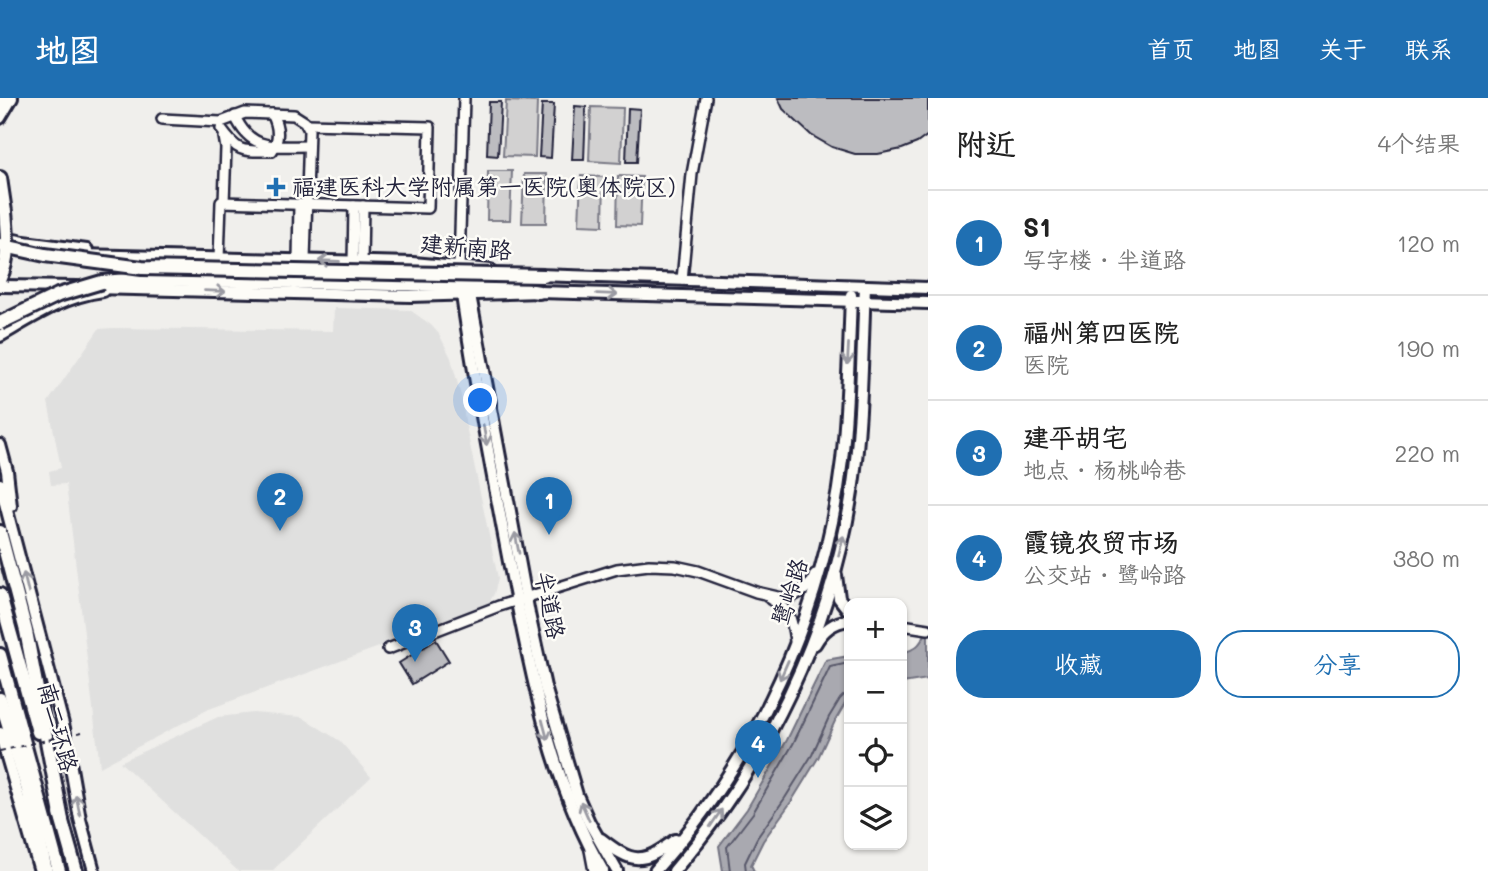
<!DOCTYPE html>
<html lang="zh">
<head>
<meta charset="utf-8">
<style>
	:root { --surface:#fff; --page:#f6f6f6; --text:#222; --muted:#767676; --line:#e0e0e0; --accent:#1f6fb2 }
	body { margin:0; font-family:Mali,"LXGW WenKai TC",sans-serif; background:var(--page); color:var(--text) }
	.controls { position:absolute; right:21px; bottom:21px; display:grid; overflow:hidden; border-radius:14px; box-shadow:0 2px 5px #0004 }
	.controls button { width:63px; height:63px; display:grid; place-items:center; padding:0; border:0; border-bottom:2px solid var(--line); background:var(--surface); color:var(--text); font:35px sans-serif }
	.you { position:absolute; left:481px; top:303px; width:24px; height:24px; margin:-18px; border:5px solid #fff; border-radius:50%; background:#1a73e8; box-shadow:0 0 0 10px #1a73e833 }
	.badge { display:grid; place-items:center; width:46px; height:46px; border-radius:50%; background:var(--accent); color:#fff; font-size:23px; font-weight:700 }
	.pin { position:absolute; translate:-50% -58px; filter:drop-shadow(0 2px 4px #0008) }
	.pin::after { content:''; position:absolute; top:37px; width:24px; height:21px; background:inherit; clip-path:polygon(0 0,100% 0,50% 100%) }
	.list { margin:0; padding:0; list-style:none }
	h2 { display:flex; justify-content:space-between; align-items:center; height:91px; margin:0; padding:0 28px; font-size:30px }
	h2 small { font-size:23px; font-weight:400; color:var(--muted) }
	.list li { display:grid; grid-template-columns:46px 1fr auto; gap:21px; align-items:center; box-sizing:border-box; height:105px; padding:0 28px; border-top:2px solid var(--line) }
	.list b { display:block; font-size:26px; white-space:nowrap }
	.list p { margin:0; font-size:23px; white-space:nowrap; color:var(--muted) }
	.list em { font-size:23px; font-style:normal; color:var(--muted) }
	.actions { display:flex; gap:14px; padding:21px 28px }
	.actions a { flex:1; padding:16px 0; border:2px solid var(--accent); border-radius:28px; text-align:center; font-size:24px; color:var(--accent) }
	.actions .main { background:var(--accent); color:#fff }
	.icon { flex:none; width:38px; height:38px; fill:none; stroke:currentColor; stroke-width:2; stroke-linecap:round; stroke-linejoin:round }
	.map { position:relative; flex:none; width:928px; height:773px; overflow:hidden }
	header { display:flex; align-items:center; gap:42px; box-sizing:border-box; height:98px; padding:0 35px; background:var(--accent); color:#fff }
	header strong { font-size:33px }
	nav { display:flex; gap:38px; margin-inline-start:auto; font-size:24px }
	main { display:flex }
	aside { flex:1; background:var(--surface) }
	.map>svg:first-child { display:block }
	.built { fill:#e0e0df }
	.green { fill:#d2d1d1; stroke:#7a7a86; stroke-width:2 }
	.water { fill:#a9a9b0; stroke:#737381; stroke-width:2 }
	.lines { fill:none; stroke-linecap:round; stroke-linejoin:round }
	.shore { stroke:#58586a; stroke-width:2 }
	.building { fill:#bcbcc0; stroke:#22223b; stroke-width:2 }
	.minor-casing { stroke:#22223b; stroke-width:14 }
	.major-casing { stroke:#22223b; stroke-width:16 }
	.highway-casing { stroke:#22223b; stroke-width:18 }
	.minor { stroke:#fdfcf7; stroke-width:9 }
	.major { stroke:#fdfcf7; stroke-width:10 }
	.highway { stroke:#fdfcf7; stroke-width:12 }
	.highway-bridge-casing { stroke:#22223b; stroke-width:18; stroke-linecap:butt }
	.path-bridge { stroke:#22223b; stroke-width:2; stroke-dasharray:5 5; stroke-linecap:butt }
	.highway-bridge { stroke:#fdfcf7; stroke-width:12 }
	.oneway { stroke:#9a9aa2 }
	.poi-dot { fill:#1f6fb2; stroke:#fdfcf7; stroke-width:2.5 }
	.labels { text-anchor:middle; stroke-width:5; stroke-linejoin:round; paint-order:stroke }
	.poi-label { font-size:23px; fill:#22223b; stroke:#fdfcf7; text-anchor:start }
	.street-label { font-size:23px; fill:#22223b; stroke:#fdfcf7 }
</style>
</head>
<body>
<header>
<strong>地图</strong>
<nav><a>首页</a><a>地图</a><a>关于</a><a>联系</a></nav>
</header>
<main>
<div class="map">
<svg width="928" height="773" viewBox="0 0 928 773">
	<rect width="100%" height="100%" fill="#f0efec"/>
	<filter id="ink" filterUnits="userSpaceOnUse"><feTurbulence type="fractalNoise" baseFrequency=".0143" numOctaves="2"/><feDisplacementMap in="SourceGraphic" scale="14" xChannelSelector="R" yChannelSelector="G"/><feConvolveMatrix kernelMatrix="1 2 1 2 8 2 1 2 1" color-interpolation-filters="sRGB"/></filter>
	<g filter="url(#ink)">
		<!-- built -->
		<g class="built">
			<polygon points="334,210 410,212 431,227 439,236 451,260 462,302 465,323 498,480 494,496 490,503 480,511 390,545 209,611 100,669 66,386 51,387 49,373 61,370 48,304 99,231 113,230 333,233"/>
			<polygon points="253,615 302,619 340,643 371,679 272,773 238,773 120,664 218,619"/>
		</g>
		<!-- green -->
		<g class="green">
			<polygon points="506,3 537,4 535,59 503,58"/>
			<polygon points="591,9 623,10 621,65 589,63"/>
			<polygon points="488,73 512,73 510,122 487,122"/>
			<polygon points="524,76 547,76 546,125 522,125"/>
			<polygon points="581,78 604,79 603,128 579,127"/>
			<polygon points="618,78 642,79 640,128 617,127"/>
		</g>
		<!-- water -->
		<g class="water">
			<path d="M928,531v50l-26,4v-31c15,-1 20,-11 26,-23z"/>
			<polygon points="849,558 849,599 835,623 818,660 791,704 763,743 751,767 754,773 723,773 719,748 747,711 787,642 826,562"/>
		</g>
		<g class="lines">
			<!-- shore -->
			<g class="shore">
				<polyline points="730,773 727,749 753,715 793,646 830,569 849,565"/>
				<polyline points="746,773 745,765 757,740 785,700 812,657 829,619 840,601 844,597 849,597"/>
			</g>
		</g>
		<!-- building -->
		<g class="building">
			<polygon points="778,0 928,0 928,37 917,45 902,51 878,56 855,56 832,49 811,37 783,11"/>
			<polygon points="489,4 501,4 498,58 487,57"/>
			<polygon points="542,6 554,6 551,60 539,59"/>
			<polygon points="575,8 586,9 584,62 572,62"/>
			<polygon points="628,10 640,11 637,64 626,64"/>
			<polygon points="436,542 449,563 412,586 399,565"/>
		</g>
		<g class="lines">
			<!-- minor casing -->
			<g class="minor-casing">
				<g id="minor">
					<path d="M235,18c16,36 40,30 73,30"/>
					<polyline points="162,21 221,24 245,15 294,17 305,24 309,32 305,162"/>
					<path d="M221,31c18,25 22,22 51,22 8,-12 7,-24 0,-37"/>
					<polyline points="224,104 226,50 224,39"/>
					<polyline points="219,161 221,104 428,110 430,29 306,26"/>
					<polyline points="298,162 299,106"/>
					<polyline points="353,164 354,108"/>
					<polyline points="362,164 363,108"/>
					<polyline points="459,168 464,0"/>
					<polyline points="682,182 692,76 706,0"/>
					<path d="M770,501c21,11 22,20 25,42"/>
					<polyline points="902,527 928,531"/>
					<polyline points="388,551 499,508 617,471 649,467 675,468 698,473 756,494 782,500 793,498 804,492 812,484 815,476"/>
					<polyline points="590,752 594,773"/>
				</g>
			</g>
			<!-- major casing -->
			<g class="major-casing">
				<g id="major">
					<polyline points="0,20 12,0"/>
					<polyline points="0,139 24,144 87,152"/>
					<polyline points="80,157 413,165 490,172"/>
					<polyline points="538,177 928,190"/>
					<polyline points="0,188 78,189"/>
					<polyline points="94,190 410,198 539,194 928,205"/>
					<path d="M462,197c13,91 31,182 48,272 21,105 39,211 93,304"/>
					<polyline points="470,197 529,516 545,589 577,697 589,724 617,773"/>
					<path d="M0,238c33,-19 64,-40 103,-45"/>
					<polyline points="0,347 7,373 11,408"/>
					<polyline points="0,386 64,630 80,721 94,773"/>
					<polyline points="836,477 839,500 849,513"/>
					<path d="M815,546c8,-14 18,-22 34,-24"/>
					<polyline points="0,635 40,773"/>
					<path d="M601,741c32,25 41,26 74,1"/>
					<path d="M655,773c102,-113 169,-259 187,-411 6,-54 7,-110 9,-165"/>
					<path d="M674,773c92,-106 157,-240 178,-379 10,-68 10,-137 13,-206"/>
				</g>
			</g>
			<!-- highway casing -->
			<g class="highway-casing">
				<g id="highway">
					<polyline points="0,13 3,0"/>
					<polyline points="0,80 5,114"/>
					<polyline points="102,184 142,181 488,188 508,189 539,194"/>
					<polyline points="0,434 26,533 62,722"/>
					<polyline points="0,497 38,634"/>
					<polyline points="0,557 59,773"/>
					<polyline points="0,601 28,692 46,773"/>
					<polyline points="60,716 76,773"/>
				</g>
			</g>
			<!-- minor -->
			<use href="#minor" class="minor"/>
			<!-- major -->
			<use href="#major" class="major"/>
			<!-- highway -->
			<use href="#highway" class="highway"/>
			<!-- highway-bridge casing -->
			<g class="highway-bridge-casing">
				<g id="highway-bridge">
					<polyline points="0,147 45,157 142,170 544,178"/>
					<path d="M0,180c10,-20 7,-44 5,-66"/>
					<polyline points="0,225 58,197 102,184"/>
				</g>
			</g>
			<!-- path-bridge -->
			<polyline class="path-bridge" points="0,653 82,634"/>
			<!-- highway-bridge -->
			<use href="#highway-bridge" class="highway-bridge"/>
		</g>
		<!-- one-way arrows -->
		<defs><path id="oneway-shaft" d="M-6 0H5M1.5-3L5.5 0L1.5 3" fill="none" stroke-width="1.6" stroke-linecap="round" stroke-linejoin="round" transform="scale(1.75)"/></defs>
		<g class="oneway">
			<use href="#oneway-shaft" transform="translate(329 163) rotate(-178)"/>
			<use href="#oneway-shaft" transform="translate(215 193) rotate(2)"/>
			<use href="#oneway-shaft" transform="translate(607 196) rotate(2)"/>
			<use href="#oneway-shaft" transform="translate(848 256) rotate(93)"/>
			<use href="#oneway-shaft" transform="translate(485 337) rotate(80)"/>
			<use href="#oneway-shaft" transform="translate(517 445) rotate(-101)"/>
			<use href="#oneway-shaft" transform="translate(841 448) rotate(-76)"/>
			<use href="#oneway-shaft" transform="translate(26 485) rotate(-104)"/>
			<use href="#oneway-shaft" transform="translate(784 572) rotate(114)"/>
			<use href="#oneway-shaft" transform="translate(545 632) rotate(75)"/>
			<use href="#oneway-shaft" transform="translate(78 707) rotate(-101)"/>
			<use href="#oneway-shaft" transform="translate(585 713) rotate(-114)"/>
			<use href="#oneway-shaft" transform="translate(716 720) rotate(-56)"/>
		</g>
	</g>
	<!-- markers -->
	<path class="poi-dot" d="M272.5 78.5h7v7h7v7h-7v7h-7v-7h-7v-7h7z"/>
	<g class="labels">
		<!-- poi labels -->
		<g class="poi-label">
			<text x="292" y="97">福建医科大学附属第一医院(奥体院区)</text>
		</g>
		<!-- street labels -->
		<g class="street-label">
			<text transform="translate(466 149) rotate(5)" y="8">建新南路</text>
			<text transform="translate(790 494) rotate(-73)" y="8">鹭岭路</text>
			<text transform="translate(550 507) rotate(79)" y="8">半道路</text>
			<text transform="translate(58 629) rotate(75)" y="8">南二环路</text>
		</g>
	</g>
</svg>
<div class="controls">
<button>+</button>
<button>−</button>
<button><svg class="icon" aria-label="locate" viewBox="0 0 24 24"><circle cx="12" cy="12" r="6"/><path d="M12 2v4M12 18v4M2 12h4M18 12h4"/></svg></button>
<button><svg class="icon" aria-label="layers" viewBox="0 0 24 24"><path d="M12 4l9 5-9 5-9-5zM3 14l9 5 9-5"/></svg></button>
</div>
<div class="you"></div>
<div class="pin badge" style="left:549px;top:437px">1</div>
<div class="pin badge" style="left:280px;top:433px">2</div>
<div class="pin badge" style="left:415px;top:564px">3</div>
<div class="pin badge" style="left:758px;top:680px">4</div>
</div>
<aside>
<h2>附近<small>4个结果</small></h2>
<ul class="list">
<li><span class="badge">1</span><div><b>S1</b><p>写字楼 · 半道路</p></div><em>120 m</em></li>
<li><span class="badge">2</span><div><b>福州第四医院</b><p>医院</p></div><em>190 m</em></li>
<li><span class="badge">3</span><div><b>建平胡宅</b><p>地点 · 杨桃岭巷</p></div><em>220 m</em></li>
<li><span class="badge">4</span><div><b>霞镜农贸市场</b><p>公交站 · 鹭岭路</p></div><em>380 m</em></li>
</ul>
<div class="actions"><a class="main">收藏</a><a>分享</a></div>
</aside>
</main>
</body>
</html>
